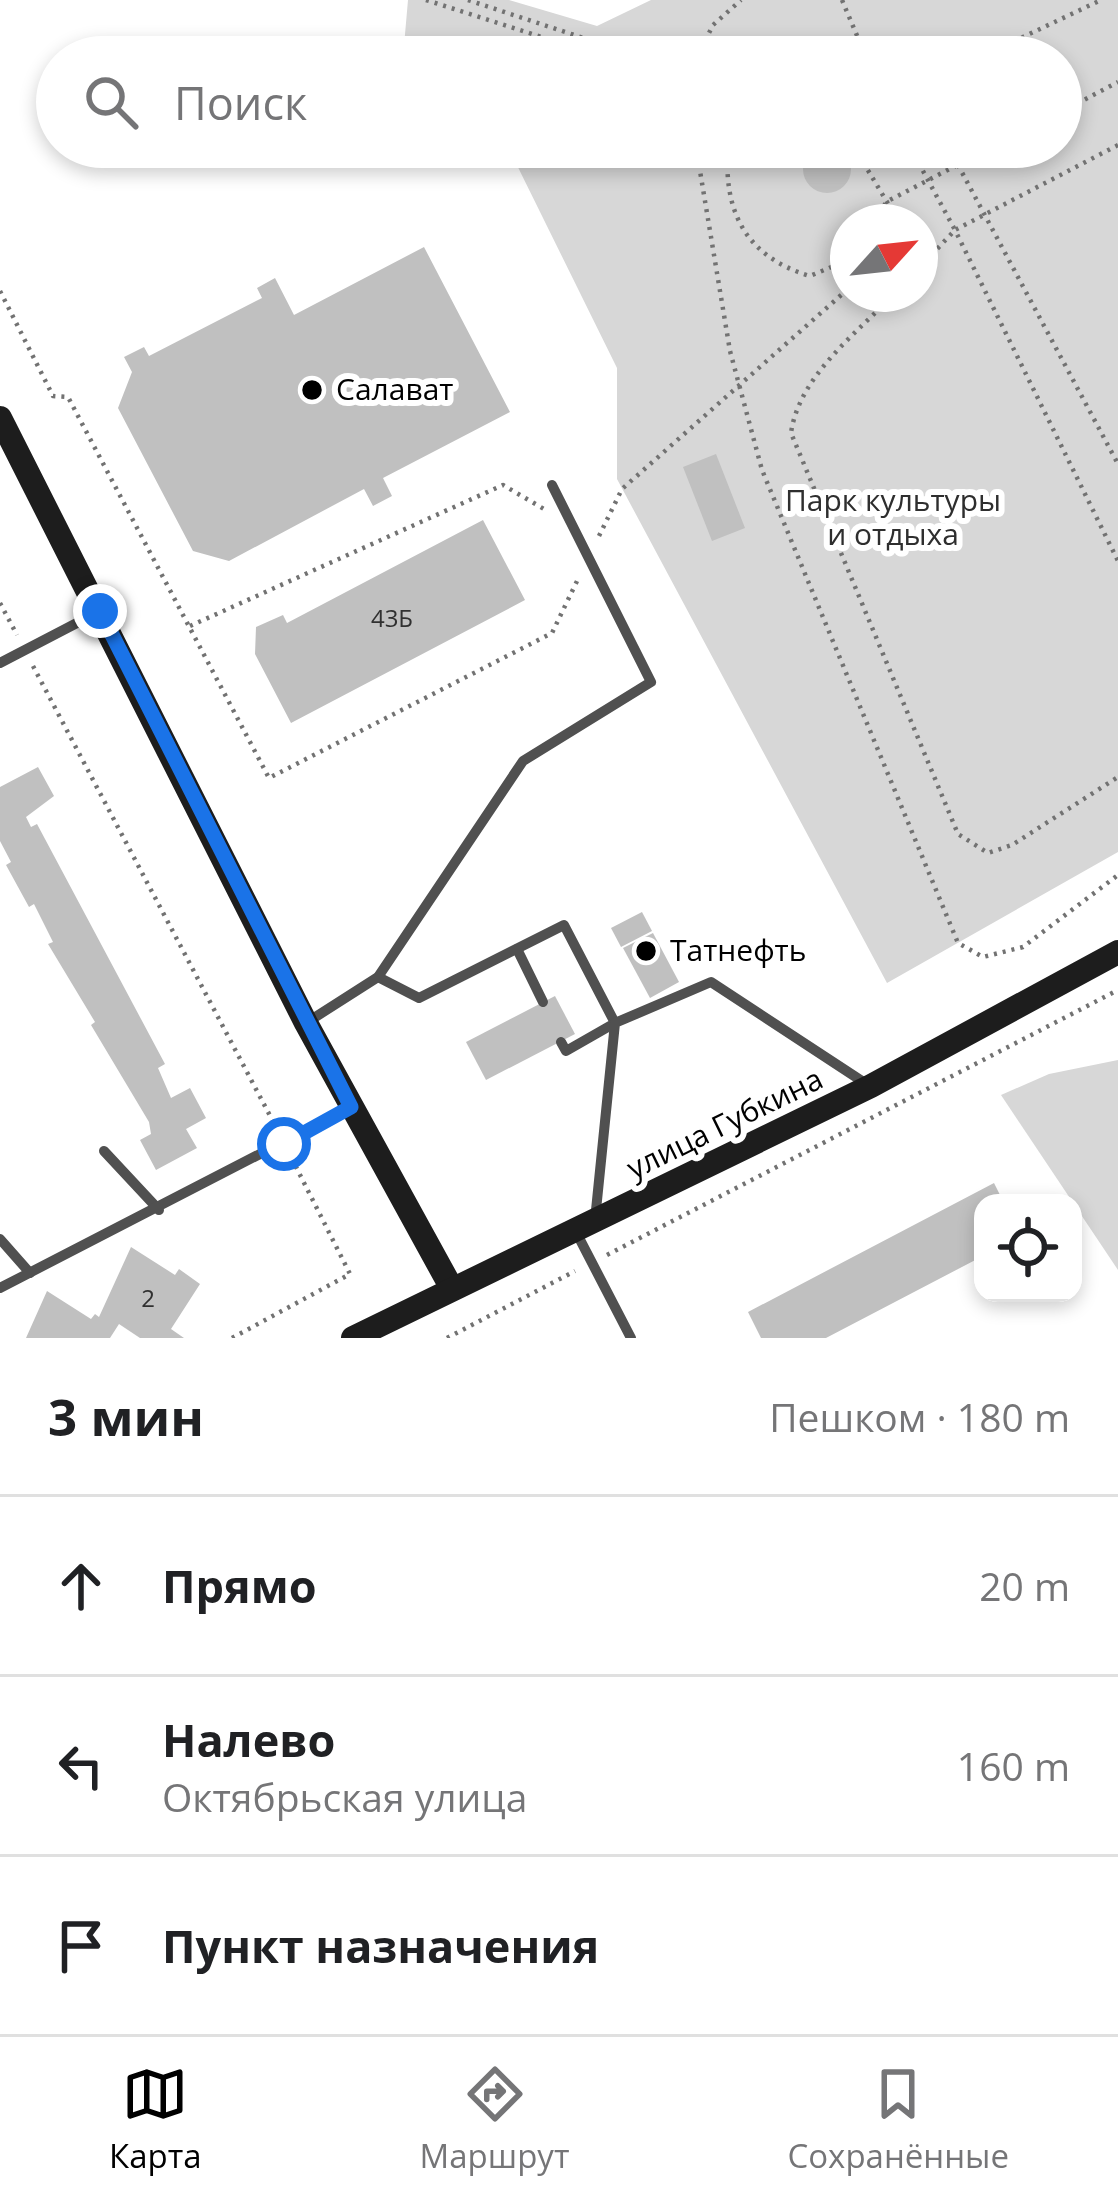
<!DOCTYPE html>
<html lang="ru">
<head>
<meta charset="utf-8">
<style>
	:root { --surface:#fff; --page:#f2f2f2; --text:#202124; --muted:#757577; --line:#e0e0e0; --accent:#000 }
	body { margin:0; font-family:"Open Sans",sans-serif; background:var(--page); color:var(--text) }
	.controls { position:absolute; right:36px; bottom:36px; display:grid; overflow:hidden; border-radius:24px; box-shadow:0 6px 18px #0003 }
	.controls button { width:108px; height:108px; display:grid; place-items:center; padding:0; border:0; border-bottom:3px solid var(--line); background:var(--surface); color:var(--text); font:60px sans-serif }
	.compass { position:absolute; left:830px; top:204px; width:108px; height:108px; border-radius:50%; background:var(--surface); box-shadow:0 6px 18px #0003; rotate:63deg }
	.stop { position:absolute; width:36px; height:36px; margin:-27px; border:9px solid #1a73e8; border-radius:50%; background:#fff }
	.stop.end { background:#1a73e8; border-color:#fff; box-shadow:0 3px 12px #0008 }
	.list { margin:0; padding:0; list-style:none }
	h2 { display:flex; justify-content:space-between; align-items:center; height:156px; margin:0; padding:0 48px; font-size:51px }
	h2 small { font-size:39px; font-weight:400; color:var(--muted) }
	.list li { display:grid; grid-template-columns:78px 1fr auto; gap:36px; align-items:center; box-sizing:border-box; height:180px; padding:0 48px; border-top:3px solid var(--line) }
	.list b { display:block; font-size:45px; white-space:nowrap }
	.list p { margin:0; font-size:39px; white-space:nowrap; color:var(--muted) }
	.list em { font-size:39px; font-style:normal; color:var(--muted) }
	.icon { flex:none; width:66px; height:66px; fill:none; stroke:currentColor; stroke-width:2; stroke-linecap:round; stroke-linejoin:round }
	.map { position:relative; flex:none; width:1118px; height:1338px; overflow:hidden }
	.search { position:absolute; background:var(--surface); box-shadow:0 6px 18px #0003; left:36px; right:36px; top:36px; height:132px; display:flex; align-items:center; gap:30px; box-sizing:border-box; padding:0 42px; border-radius:66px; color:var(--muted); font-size:45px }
	.sheet { height:696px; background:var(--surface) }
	nav { display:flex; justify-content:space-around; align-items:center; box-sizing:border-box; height:168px; border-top:3px solid var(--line); background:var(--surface); font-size:33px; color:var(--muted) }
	nav a { display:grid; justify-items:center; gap:6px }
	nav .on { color:var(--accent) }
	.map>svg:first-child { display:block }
	.green { fill:#d7d7d7; fill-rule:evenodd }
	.building { fill:#c0c0c0 }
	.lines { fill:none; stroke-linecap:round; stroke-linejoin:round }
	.path { stroke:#727272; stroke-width:4.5; stroke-dasharray:3 6; stroke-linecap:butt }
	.lane { stroke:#505050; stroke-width:10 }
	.secondary { stroke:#1d1d1d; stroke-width:24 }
	.route { stroke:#1a73e8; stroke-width:15 }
	.poi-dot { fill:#000; stroke:#fff; stroke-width:4.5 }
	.labels { text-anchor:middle; stroke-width:12; stroke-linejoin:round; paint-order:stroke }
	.number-label { font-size:24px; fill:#303030 }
	.poi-label { font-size:30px; fill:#000; stroke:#fff; text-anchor:start }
	.park-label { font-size:30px; fill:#2e2e2e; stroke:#fff }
	.street-label { font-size:30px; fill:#000; stroke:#fff }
</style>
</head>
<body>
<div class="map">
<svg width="1118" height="1338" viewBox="0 0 1118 1338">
	<rect width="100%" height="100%" fill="#fff"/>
	<!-- green -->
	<g class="green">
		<path d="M408,0h101l88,26 54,-26h467v852l-231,131 -270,-504v-111l-109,-221h553v-90h-658zM848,222h72v72h-72z"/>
		<polygon points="1118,1060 1118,1270 1001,1095 1049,1074"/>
	</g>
	<!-- building -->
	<g class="building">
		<circle cx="827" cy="169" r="24"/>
		<polygon points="424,247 510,412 383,478 392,496 373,506 364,489 229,561 193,551 118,408 132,372 124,357 144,347 149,356 262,298 257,288 275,278 294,315"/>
		<polygon points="716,454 745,528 712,541 683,467"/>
		<polygon points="483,520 525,600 291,723 255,654 256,627 283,615 287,623"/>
		<polygon points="38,767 54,796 26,817 31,827 37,824 165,1064 158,1068 171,1098 190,1088 206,1118 186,1129 197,1148 156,1170 140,1140 151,1134 149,1122 91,1025 95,1022 48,944 53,942 34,904 29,907 6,865 11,862 0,841 0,787"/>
		<polygon points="642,912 652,931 621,947 611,928"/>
		<polygon points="653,933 679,982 650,998 623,948"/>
		<polygon points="555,996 575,1034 486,1080 466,1042"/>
		<polygon points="994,1183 1004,1203 983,1203 983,1256 826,1338 761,1338 748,1312"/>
		<polygon points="131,1247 175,1275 179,1269 200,1284 171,1329 184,1338 140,1338 119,1324 110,1338 26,1338 47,1291 91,1319 95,1314 99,1317"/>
	</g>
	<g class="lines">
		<!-- path -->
		<g class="path">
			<polyline points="426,0 604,57"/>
			<polyline points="468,0 641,57"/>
			<polyline points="842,0 866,57"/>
			<polyline points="697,57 713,25 741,0"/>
			<polyline points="981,57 1101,0"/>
			<polyline points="1061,112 1118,82"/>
			<polyline points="1118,145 955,230 1118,561"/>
			<polyline points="696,147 730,351 762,470 958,943 983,957 1023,947 1118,875"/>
			<path d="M728,147c-5,65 18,110 82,129l38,-16"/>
			<polyline points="854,147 899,222"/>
			<polyline points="910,147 955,230 920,267"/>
			<polyline points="958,165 1118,464"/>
			<polyline points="876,222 886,202 992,147"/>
			<polyline points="0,291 53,396 68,397 269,778 552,633 578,579"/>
			<path d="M894,294c-38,40 -95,82 -103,139l167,401 30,19 24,-8 106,-68"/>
			<polyline points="599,536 622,489 848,289"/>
			<polyline points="0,603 17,635"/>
			<polyline points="190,626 503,485 544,509"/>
			<polyline points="33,666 277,1129"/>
			<polyline points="607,1255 1118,990"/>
			<polyline points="232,1338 350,1274 290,1155"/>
			<polyline points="447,1338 575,1271"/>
		</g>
		<!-- lane -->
		<g class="lane">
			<polyline points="0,663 98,612"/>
			<polyline points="517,949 543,1002"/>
			<polyline points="378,977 419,998 564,925 615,1023 566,1051 561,1042"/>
			<polyline points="306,1023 378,977 523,761 651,682 552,485"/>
			<polyline points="104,1151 159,1210"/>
			<polyline points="595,1220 615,1023 711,982 868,1085"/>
			<polyline points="575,1230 631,1338"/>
			<polyline points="0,1239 30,1273"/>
			<polyline points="0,1288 351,1107"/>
		</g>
		<!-- secondary -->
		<g class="secondary">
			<polyline points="0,418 306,1023 451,1287"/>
			<polyline points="353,1338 871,1086 1118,952"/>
		</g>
	</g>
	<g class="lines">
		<!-- route -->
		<polyline class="route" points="100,611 351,1107 284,1144"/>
	</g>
	<!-- markers -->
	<g class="poi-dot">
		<circle cx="312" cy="390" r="12"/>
		<circle cx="646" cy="951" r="12"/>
	</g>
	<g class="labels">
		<!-- number labels -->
		<g class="number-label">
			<text x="392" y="627">43Б</text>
			<text x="148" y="1307">2</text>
		</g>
		<!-- poi labels -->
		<g class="poi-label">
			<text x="336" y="400">Салават</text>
			<text x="670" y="961">Татнефть</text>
		</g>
		<!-- park labels -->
		<g class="park-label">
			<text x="893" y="511">Парк культуры<tspan x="893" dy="34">и отдыха</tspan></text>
		</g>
		<!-- street labels -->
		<g class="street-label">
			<text transform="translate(725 1124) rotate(-26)" y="10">улица Губкина</text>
		</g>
	</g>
</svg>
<div class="controls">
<button><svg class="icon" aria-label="locate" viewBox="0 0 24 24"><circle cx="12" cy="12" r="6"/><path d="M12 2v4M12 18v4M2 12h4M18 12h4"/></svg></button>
</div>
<svg class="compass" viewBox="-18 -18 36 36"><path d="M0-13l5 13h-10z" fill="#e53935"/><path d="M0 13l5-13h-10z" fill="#757577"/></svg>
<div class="stop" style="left:284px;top:1144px"></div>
<div class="stop end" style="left:100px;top:611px"></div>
<div class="search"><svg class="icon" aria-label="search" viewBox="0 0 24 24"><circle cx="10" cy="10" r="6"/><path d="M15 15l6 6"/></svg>Поиск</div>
</div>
<section class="sheet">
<h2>3 мин<small>Пешком · 180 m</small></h2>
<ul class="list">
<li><svg class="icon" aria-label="ahead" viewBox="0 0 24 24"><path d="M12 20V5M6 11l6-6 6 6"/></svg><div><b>Прямо</b></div><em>20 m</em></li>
<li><svg class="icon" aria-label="left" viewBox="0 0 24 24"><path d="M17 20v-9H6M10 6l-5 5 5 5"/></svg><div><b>Налево</b><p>Октябрьская улица</p></div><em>160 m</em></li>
<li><svg class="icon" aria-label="arrive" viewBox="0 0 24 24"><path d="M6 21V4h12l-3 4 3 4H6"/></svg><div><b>Пункт назначения</b></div></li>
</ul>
</section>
<nav>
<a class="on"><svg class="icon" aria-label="map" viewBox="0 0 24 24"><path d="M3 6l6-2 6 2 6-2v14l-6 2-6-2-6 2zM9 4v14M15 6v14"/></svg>Карта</a>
<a><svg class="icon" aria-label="directions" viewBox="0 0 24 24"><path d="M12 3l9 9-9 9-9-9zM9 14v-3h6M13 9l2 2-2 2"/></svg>Маршрут</a>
<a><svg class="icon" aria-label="saved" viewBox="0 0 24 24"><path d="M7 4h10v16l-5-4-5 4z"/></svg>Сохранённые</a>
</nav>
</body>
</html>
